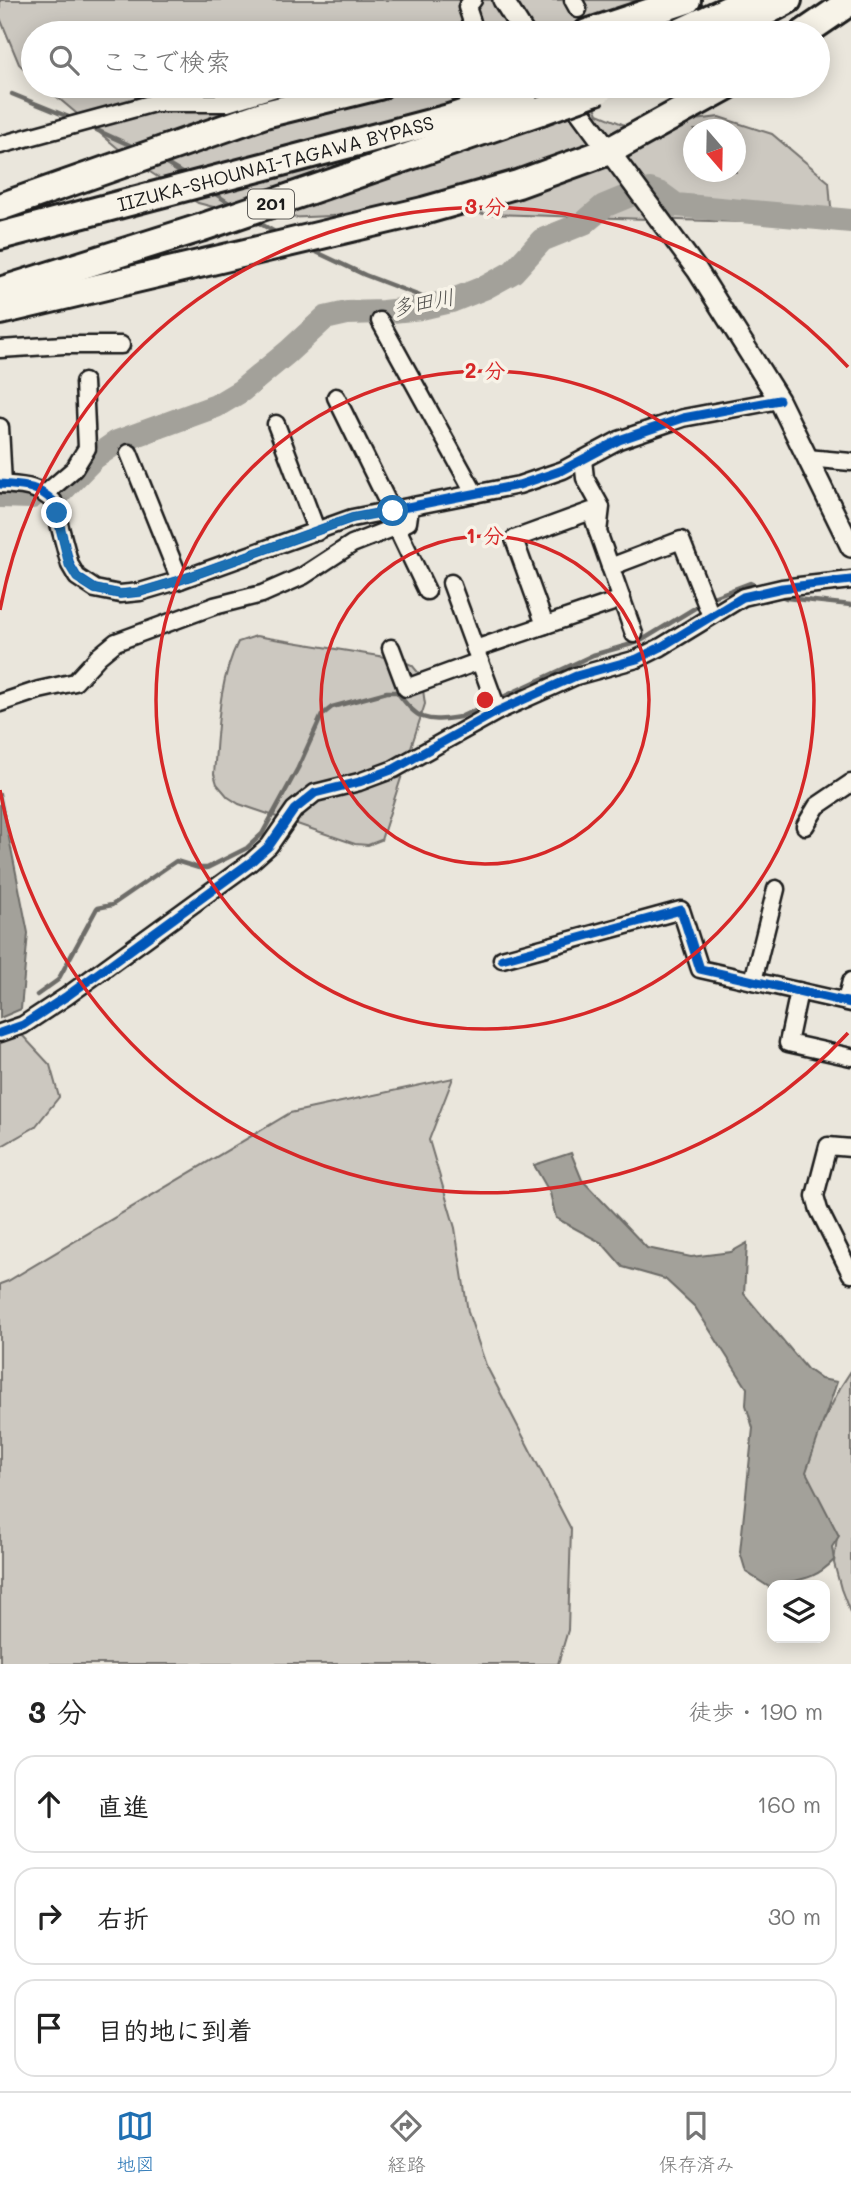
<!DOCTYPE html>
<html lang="ja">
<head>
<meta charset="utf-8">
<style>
	:root { --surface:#fff; --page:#f6f6f6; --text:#222; --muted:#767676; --line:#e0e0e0; --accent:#1f6fb2 }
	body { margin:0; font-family:Mali,"Klee One",sans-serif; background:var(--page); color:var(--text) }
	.controls { position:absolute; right:21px; bottom:21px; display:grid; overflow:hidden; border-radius:14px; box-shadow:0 4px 18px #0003 }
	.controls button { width:63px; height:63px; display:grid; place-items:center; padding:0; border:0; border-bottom:2px solid var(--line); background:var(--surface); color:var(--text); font:35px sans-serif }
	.compass { position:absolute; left:683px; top:119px; width:63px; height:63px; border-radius:50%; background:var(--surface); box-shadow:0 4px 18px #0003; rotate:160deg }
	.stop { position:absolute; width:21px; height:21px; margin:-16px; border:5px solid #1f6fb2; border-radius:50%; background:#fff }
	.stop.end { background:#1f6fb2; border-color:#fff; box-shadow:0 2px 7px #0008 }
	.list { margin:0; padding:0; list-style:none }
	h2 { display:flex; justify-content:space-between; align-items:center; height:91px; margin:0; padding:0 28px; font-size:30px }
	h2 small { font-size:23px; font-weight:400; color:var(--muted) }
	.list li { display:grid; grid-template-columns:46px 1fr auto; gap:21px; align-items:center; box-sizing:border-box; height:98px; margin:0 14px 14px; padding:0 14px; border:2px solid var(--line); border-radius:21px }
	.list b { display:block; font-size:26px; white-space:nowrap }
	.list em { font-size:23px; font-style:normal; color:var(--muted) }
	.icon { flex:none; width:38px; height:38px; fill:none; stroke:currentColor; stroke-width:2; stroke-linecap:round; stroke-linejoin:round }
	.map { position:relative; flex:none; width:851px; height:1664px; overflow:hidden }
	.search { position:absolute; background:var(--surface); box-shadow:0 4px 18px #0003; left:21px; right:21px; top:21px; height:77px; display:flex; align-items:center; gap:18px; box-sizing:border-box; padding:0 24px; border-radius:38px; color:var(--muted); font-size:26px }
	.sheet { height:427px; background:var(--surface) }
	nav { display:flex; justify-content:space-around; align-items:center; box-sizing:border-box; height:98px; border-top:2px solid var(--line); background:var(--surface); font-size:19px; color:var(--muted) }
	nav a { display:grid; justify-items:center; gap:4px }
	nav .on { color:var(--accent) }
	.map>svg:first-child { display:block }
	.green { fill:#ccc8c0; stroke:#74726e; stroke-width:2; fill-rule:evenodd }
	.water { fill:#a3a19a; stroke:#6d6c68; stroke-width:2 }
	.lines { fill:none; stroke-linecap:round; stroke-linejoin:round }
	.stream { stroke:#6d6c68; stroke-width:4.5 }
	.river { stroke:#a3a19a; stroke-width:24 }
	.minor-casing { stroke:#1c1c1c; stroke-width:21 }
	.tertiary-casing { stroke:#1c1c1c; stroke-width:24 }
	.trunk-casing { stroke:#1c1c1c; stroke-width:32 }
	.minor { stroke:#f7f3e8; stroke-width:16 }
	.tertiary { stroke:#f7f3e8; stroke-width:19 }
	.trunk { stroke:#f7f3e8; stroke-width:26 }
	.trunk-bridge-casing { stroke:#1c1c1c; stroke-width:32; stroke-linecap:butt }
	.trunk-bridge { stroke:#f7f3e8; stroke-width:26 }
	.cycleway-casing { stroke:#f7f3e8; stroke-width:13 }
	.cycleway { stroke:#0057b8; stroke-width:9 }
	.route { stroke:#1f6fb2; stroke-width:9 }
	.ring { fill:none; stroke:#d62828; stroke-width:3.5 }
	.labels { text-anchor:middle; stroke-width:7; stroke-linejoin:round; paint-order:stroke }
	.shield { fill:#f7f3e8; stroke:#5e5c59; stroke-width:2 }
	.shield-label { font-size:18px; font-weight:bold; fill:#1c1c1c }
	.street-label { font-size:19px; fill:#1c1c1c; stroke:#f7f3e8 }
	.water-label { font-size:21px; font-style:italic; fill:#52514e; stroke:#f7f3e8 }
	.centre { fill:#d62828; stroke:#f7f3e8; stroke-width:3.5 }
	.ring-label { font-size:21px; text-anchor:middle; font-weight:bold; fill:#d62828; stroke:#f7f3e8; stroke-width:7; stroke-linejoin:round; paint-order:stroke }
</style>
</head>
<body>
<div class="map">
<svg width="851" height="1664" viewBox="0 0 851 1664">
	<rect width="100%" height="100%" fill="#eae6dc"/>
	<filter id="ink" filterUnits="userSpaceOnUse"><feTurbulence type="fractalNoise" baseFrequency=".0143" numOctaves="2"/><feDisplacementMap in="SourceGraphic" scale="14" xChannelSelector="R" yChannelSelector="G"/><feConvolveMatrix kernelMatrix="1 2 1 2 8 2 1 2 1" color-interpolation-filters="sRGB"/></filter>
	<g filter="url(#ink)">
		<!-- green -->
		<g class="green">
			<polygon points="0,0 659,0 621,33 33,33 33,77 19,64 0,18"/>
			<path d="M44,86h548l-2,9 8,19 34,14 87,-11 53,17 57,48 2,25 -5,7 -52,9 -349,-11 -165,7 -62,-16 -65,-42zM694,130h42v42h-42z"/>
			<path d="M256,636l141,23 15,6 9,11 4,28 -44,136 -13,5 -13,-1 -116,-40 -11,-7 -11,-13 -3,-10c4,-44 4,-92 24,-132z"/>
			<polygon points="0,1036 23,1036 50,1065 59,1097 35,1127 0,1147"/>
			<polygon points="453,1078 429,1140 455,1228 468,1312 486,1365 571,1529 568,1630 558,1664 0,1664 0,1284 8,1281 290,1113"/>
			<polygon points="851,1371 851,1615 841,1589 834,1563 837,1537 805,1475 809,1451 840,1388"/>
		</g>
		<!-- water -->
		<g class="water">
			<polygon points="0,793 28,933 21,1009 0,1018"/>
			<path d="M571,1153l11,27 65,68 44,9 40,-5 16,-9 -3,51 63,75 14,10 16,3 -31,90 33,64 -7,11 2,13c-23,24 -39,18 -65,27l-23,-15 -6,-20 13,-124 -7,-23 1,-17 -52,-81 -30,-28 -42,-12 -21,-24 -46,-25 -6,-25 -16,-28z"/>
		</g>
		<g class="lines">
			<!-- stream -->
			<g class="stream">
				<polyline points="12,94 76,120"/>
				<polyline points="90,127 136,148"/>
				<polyline points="160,160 188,177"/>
				<polyline points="211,191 232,205"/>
				<polyline points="254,220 280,235"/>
				<polyline points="310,249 365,275 420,296 432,304"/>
				<polyline points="776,594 786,598 851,605"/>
				<path d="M37,995l21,-15 39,-72 15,-3 64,-44 23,7h8l40,-20 15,-14 36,-66 24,-53 10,-8 55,-15h10c21,28 28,31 63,25l133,-62 46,-13 74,-45 37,-14 11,5"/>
			</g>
			<!-- river -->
			<g class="river">
				<polyline points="60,493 95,457 117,442 216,406 241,391 288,352 325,318 347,313 383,312 421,308 451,301 486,287 513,272 542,240 584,223 604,206 633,194 650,190 661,194 676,205 851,221"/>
				<polyline points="0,496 32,497"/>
			</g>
			<!-- minor casing -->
			<g class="minor-casing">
				<g id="minor">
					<polyline points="573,0 578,9"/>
					<polyline points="465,33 472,22 467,7 473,0"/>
					<polyline points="0,145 154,103 227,103 282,86"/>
					<polyline points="380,321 475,494"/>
					<polyline points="0,349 64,345 121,345"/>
					<polyline points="336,397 392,511"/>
					<polyline points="276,424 317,532"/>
					<polyline points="0,427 3,484"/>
					<polyline points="129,453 180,580"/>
					<polyline points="807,458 851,462"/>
					<polyline points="583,460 585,478 601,507 598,532 634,634"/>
					<path d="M0,484c23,2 36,1 53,17l17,64 7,12 18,12 25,5 20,-2 37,-11 175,-63 167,-33 44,-15 56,-30 64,-22 96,-18"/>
					<polyline points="45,494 74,469 87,448 84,382"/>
					<polyline points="396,526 427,591"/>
					<polyline points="610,567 681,540 711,616"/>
					<polyline points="451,583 498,711"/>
					<polyline points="545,625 514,539 591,511 598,532"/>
					<polyline points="391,648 406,688 480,661"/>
					<polyline points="475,649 622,599"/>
					<polyline points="0,703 39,690 75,682 99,656 116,642 214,606 262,594 303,576 352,544 408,522 410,507"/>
					<polyline points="805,826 817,806 851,783"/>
					<polyline points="502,959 681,910 700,969 851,1003"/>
					<polyline points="753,981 776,889"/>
					<polyline points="799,991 788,1043 851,1057"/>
					<polyline points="846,1001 851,981"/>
					<polyline points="0,1033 23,1025 67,996 251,862 269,846 294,810 315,793 359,782 394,769 498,711 576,676 637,659 661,647 743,597 782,588 851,580"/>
					<polyline points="851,1148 828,1146 815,1196 819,1210 851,1274"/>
				</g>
			</g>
			<!-- tertiary casing -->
			<g class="tertiary-casing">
				<g id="tertiary">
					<polyline points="503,0 524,33"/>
					<polyline points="561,86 697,270 779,400 851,547"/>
				</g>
			</g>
			<!-- trunk casing -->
			<g class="trunk-casing">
				<g id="trunk">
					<polyline points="587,33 687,0"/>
					<polyline points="678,33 749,0"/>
					<polyline points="726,33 788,0"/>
					<polyline points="804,33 851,1"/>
					<polyline points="0,207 265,114 379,86"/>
					<path id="s1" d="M0,236l449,-118 99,-32"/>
					<polyline points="0,291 200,228 541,111"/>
					<polyline points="0,311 423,211 518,184 609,151 727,86"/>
				</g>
			</g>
			<!-- minor -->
			<use href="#minor" class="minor"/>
			<!-- tertiary -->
			<use href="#tertiary" class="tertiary"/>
			<!-- trunk -->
			<use href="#trunk" class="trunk"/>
			<!-- trunk-bridge casing -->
			<g class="trunk-bridge-casing">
				<polyline id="trunk-bridge" points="541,111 599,90"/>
			</g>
			<!-- trunk-bridge -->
			<use href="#trunk-bridge" class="trunk-bridge"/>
			<!-- cycleway casing -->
			<g class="cycleway-casing">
				<g id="cycleway">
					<path d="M0,484c23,2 36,1 53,17l17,64 7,12 18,12 25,5 20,-2 37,-11 175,-63 167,-33 44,-15 56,-30 64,-22 96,-18"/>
					<polyline points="502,959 681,910 700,969 851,1003"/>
					<polyline points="0,1033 23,1025 67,996 251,862 269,846 294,810 315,793 359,782 394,769 498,711 576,676 637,659 661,647 743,597 782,588 851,580"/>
				</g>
			</g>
			<!-- cycleway -->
			<use href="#cycleway" class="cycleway"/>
		</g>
	</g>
	<g class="lines" filter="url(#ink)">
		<!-- route -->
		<polyline class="route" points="57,513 69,565 77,578 95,589 120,594 140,592 177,581 352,518 393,511"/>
	</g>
	<!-- distance rings -->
	<g class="ring">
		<circle cx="485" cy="700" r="164"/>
		<circle cx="485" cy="700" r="329"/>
		<path d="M848 1033A493 493 0 0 1 0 790M0 610A493 493 0 0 1 848 367"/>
	</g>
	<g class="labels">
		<!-- shield labels -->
		<rect class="shield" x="248" y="189.5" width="46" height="29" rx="5"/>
		<g class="shield-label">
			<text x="271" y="210">201</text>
		</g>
		<!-- street labels -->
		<g class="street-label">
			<text dy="7" stroke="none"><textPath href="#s1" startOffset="285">IIZUKA-SHOUNAI-TAGAWA BYPASS</textPath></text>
		</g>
		<!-- water labels -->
		<g class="water-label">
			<text transform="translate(423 303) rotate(-11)" y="7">多田川</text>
		</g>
	</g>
	<circle cx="485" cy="700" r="10" class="centre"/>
	<g class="ring-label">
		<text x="485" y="214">3 分</text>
		<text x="485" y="378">2 分</text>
		<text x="485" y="543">1 分</text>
	</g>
</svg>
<div class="controls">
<button><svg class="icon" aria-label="layers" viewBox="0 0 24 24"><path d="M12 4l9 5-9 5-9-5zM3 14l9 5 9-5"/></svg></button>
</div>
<svg class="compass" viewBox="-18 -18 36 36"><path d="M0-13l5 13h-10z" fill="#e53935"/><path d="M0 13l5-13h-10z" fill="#767676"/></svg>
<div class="stop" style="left:393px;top:511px"></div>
<div class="stop end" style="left:57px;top:513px"></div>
<div class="search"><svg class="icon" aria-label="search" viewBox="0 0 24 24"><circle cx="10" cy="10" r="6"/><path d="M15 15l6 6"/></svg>ここで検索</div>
</div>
<section class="sheet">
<h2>3 分<small>徒歩 · 190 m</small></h2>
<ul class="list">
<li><svg class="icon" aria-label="ahead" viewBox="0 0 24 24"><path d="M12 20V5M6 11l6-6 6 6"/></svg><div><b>直進</b></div><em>160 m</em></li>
<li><svg class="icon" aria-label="right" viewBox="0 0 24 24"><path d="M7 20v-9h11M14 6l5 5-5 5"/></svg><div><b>右折</b></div><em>30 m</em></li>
<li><svg class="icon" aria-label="arrive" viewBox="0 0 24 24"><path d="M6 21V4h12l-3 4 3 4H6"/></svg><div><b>目的地に到着</b></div></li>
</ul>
</section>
<nav>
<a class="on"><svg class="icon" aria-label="map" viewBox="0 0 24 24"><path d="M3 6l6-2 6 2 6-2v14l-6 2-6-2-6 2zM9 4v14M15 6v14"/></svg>地図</a>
<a><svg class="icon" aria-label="directions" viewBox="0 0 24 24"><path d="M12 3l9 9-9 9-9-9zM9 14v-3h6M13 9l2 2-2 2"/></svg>経路</a>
<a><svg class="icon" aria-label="saved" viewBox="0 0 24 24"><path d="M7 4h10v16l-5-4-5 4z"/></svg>保存済み</a>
</nav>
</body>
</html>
